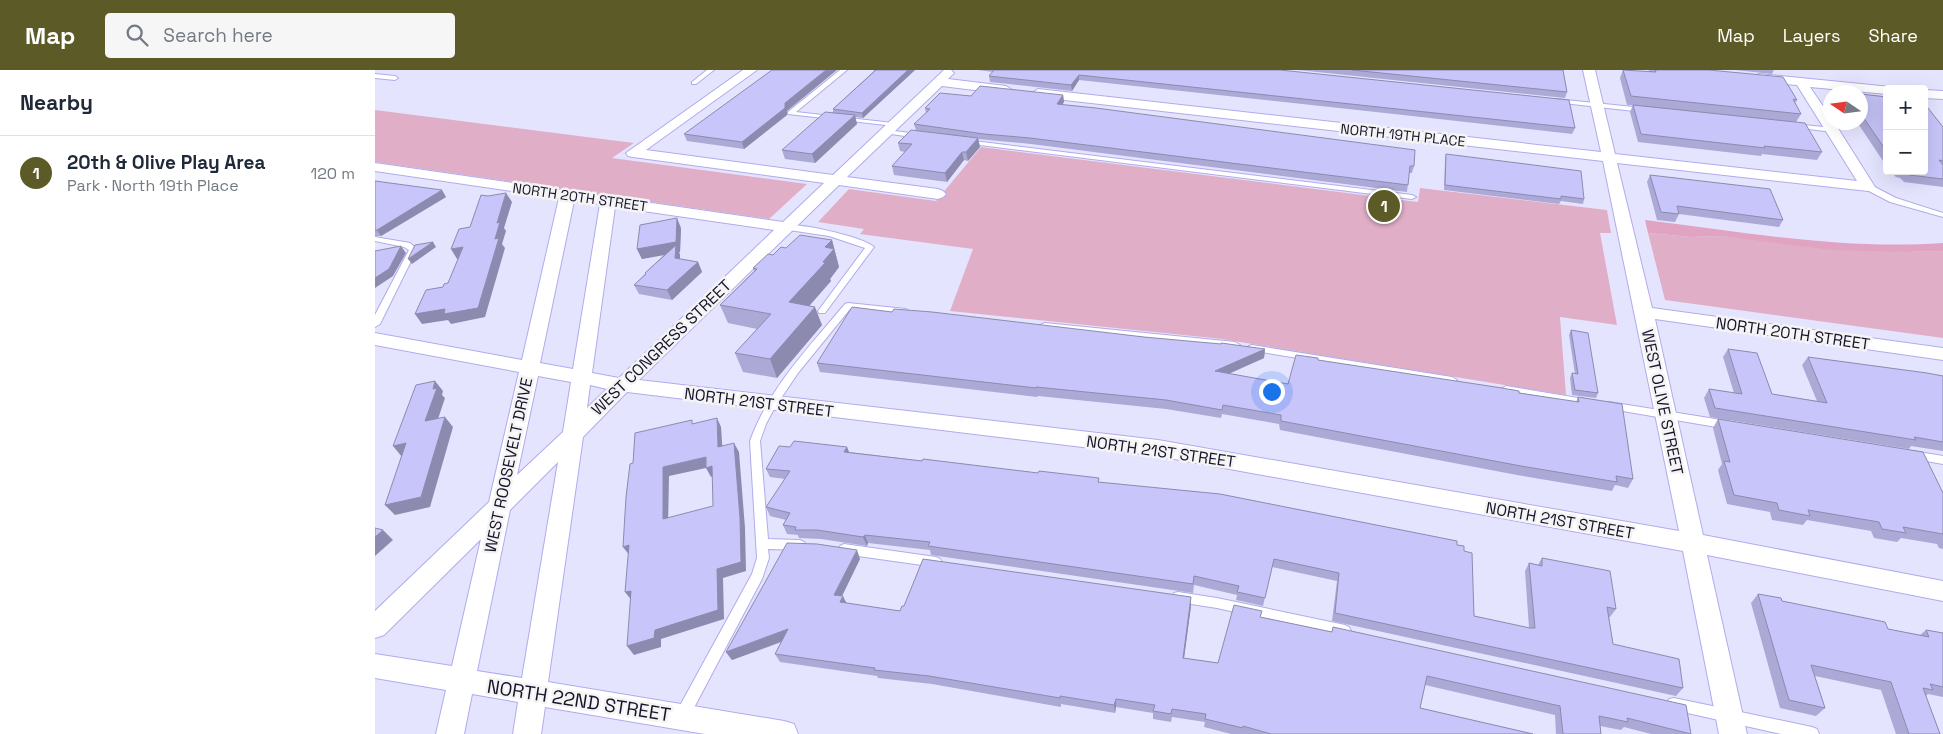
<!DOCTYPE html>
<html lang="en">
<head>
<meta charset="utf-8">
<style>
	:root { --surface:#fff; --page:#f6f6f7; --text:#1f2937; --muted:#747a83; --line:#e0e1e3; --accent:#5c5b27 }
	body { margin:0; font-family:"Space Grotesk",sans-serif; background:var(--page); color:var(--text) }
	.controls { position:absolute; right:15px; top:15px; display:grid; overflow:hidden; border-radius:5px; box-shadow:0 5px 20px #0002 }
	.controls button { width:45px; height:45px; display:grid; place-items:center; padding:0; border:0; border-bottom:1px solid var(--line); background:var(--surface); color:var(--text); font:25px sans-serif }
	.compass { position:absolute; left:1448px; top:15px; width:45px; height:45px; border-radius:50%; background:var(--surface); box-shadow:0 5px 20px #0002; rotate:283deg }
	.you { position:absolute; left:896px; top:321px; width:18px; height:18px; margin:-12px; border:4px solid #fff; border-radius:50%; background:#1a73e8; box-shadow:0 0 0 8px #1a73e833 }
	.badge { display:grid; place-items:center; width:32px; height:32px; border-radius:50%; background:var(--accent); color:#fff; font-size:16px; font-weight:700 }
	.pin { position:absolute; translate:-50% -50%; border:2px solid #fff; box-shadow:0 1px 5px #0006 }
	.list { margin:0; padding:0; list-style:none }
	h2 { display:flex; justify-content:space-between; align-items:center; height:65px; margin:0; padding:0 20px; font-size:21px }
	h2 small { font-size:16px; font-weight:400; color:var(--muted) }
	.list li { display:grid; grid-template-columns:32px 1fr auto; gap:15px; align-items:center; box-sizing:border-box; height:75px; padding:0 20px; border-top:1px solid var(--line) }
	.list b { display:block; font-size:19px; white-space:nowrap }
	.list p { margin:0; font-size:16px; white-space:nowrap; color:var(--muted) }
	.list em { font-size:16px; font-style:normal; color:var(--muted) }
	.icon { flex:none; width:28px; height:28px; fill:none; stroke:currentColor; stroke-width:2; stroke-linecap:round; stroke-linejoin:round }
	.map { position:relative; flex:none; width:1568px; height:664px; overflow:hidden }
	header { display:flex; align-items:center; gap:30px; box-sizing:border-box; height:70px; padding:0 25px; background:var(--accent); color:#fff }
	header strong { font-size:24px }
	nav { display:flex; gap:28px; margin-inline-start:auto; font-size:18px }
	.search { width:350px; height:45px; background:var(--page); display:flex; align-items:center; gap:12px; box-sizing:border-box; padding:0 18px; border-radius:5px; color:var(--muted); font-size:19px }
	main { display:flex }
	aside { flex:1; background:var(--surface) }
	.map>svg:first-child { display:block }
	.green { fill:#e0afc7 }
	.forest { fill:#e0a3c2 }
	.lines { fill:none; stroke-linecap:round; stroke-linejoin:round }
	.lane-casing { stroke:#b0abec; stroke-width:2 }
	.street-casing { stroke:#b0abec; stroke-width:2 }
	.lane { fill:#fff; fill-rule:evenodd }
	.street { fill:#fff; fill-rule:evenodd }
	.wall { fill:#aca9d7 }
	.shaded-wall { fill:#8c8aaf }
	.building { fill:#c8c5fa; stroke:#8c8aaf; fill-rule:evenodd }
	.labels { text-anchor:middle; stroke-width:5; stroke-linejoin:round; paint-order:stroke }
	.far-street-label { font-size:14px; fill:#16132b; stroke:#f4f4f4 }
	.street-label { font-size:16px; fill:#16132b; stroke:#f4f4f4 }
	.near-street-label { font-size:19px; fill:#16132b; stroke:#f4f4f4 }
</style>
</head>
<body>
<header>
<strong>Map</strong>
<div class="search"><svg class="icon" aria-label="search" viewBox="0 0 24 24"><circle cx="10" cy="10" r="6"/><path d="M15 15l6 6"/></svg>Search here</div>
<nav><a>Map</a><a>Layers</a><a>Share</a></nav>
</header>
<main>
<aside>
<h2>Nearby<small></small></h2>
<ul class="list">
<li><span class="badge">1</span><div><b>20th &amp; Olive Play Area</b><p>Park · North 19th Place</p></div><em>120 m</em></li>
</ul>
</aside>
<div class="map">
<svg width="1568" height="664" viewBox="0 0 1568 664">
	<rect width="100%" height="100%" fill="#e5e4ff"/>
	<!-- green -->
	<g class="green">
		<polygon points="0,40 259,73 237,88 432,114 394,149 0,92"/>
		<polygon points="606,77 1043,132 1045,118 1232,140 1236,163 1225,163 1242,255 1185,247 1191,325 847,269 575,241 598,179 485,164 489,159 443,152 474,119 561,131"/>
		<polygon points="1273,163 1316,167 1347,166 1531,182 1568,181 1568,268 1290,230"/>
	</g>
	<!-- forest -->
	<path class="forest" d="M1270,150c99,12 198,30 298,23v8l-37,1 -74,-2 -110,-14 -31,1 -43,-4z"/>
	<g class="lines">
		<!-- lane casing -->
		<g class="lane-casing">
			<g id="lane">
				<polygon points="332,0 339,0 321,14 317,14 317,12"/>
				<polygon points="465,0 472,0 421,42 518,53 521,55 520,56 413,44 413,42"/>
				<polygon points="0,4 20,6 23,8 20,10 0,8"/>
				<polygon points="1181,29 1268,38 1271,40 1268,42 1179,32 1179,30"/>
				<polygon points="1419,54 1458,58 1461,60 1458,62 1417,57 1417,55"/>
				<polygon points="511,60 544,64 547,66 544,68 509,63 509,61"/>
				<polygon points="591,70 1037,125 1041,127 1037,129 589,73 588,72"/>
				<polygon points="1490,115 1496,115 1521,128 1568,143 1568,147 1515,132 1490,119"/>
				<path d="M407,155c18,-2 79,11 92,22l-49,66h-6l-1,-2 47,-63 -36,-12 -47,-7z"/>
				<polygon points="0,167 35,173 42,179 5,254 0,257 0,245 34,180 29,177 0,171"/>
				<path d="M473,233l58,6 4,3 -4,3 -56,-6 -52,64 -23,34 -9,17 -6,17 8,98 32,1 4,2 2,3 -2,3 -4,2 -32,-1 1,9 -7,21 -75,142 -5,2 -5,-2 -2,-5 2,-5 75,-137 5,-16 -7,-117c19,-53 59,-94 95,-137z"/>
				<polygon points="670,253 860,272 865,275 860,278 667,258 665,256 667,254"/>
				<polygon points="877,275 1077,307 1082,310 1077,313 874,280 872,278 874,276"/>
				<polygon points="1131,316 1215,330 1220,333 1215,336 1128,321 1126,319"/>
				<polygon points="1234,332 1353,351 1358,355 1353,359 1230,338 1229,336 1230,334"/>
				<polygon points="1538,381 1568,386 1568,394 1534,388 1533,385 1534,382"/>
				<polygon points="469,474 561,487 565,489 567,492 565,495 561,497 469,484 465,482 463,479 465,476"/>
				<polygon points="803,522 842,528 970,555 974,557 976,561 974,565 970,567 842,538 803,532 799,531 797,527 799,523"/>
				<polygon points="1299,628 1437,657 1442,659 1444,664 1406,664 1299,640 1294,639 1292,634 1294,629"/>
			</g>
		</g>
		<!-- street casing -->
		<g class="street-casing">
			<g id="street">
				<path d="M368,0h14l-111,80 187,25 111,-105h7l3,3 -6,6 58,7 6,4 -6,4 -64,-8 -95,91 91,12 5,2 3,3 -3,3 -5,2 -99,-14 -200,195 519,60 521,91 -76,-370 -565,-64 -6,-4 6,-4 563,63 -18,-82h12l20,84 242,27 -60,-96 -38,-3 -6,-4 6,-4 132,13 1,2h-5v5l-77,-7 21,31v4h3l41,65 -2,3 -5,1 -251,-28 35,145 291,40v12l-288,-41 48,216 240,46v20l-236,-46 40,179h-28l-36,-183 -525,-95 -531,-64 -44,45 -35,245 236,39 10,3 4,10h-93l-160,-27 -4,27h-28l5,-32 -46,-8 -8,40h-28l10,-44 -71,-12v-24l77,12 29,-127 -97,96 -9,3v-27l114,-109 30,-130 -144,-27v-12l147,27 37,-162 -184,-27v-8l408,59 41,-39 -191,-26 -5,-1 -2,-3zM199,131l26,3 -27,165 -33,-6zM240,137l159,23 -155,148 -27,-5zM163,306l33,6 -8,50 -46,43zM215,315l17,4 -20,19zM183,392l-36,216 -45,-7 33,-161z"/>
				<polygon points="1549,20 1568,21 1568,29 1549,28"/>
			</g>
		</g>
		<!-- lane -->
		<use href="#lane" class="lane"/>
		<!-- street -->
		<use href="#street" class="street"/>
	</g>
	<!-- wall -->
	<g class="wall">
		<polygon points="498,0 540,0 488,48 480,47 482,54 440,93 410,89 407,80 458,42 458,39 499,1"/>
		<polygon points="603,0 905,0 1200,58 1197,64 1019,44 704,10 697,21 615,12 614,6 618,2"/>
		<polygon points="923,0 1188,0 1192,22 1190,28"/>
		<polygon points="1248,0 1274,2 1274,0 1334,0 1422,30 1420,33 1426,44 1421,52 1447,82 1442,90 1387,84 1386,86 1263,72 1255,42 1258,35 1252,35 1245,8"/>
		<polygon points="1360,0 1399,0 1397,4"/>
		<polygon points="1486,24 1512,27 1512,97 1482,52 1486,52"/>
		<polygon points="688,25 689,32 687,35 1039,96 1037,103 1034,103 1032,122 656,74 603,69 605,77 593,91 589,90 572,112 519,105 517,96 530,82 525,81 523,73 541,60 539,54 551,43 550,38 596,26"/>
		<polygon points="412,41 412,45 369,79 312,71 309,64"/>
		<polygon points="1568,57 1568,117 1529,112 1525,108 1521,107 1515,101 1549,101"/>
		<polygon points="1071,84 1209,129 1208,134 1186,131 1184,134 1069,120 1070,89"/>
		<polygon points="1275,105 1408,150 1404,157 1304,144 1300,152 1282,150 1272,112"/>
		<polygon points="0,111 71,127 6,166 0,166"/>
		<polygon points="306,158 305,182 304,182 305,185 305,189 323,192 327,202 297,230 264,224 259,215 270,204 270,203 290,184 267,189 262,179"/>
		<polygon points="457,170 464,197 455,209 456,211 434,236 447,255 402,308 368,302 360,283 382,259 353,253 345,235 379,201 378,198 398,185 411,178"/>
		<polygon points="517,242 890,279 889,288 854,304 913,314 943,290 1201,332 1203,327 1258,409 1253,418 1240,415 1237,421 1142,405 905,360 904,354 847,344 846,348 791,339 663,326 662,327 445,302 442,293"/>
		<polygon points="1196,260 1223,323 1221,328 1197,325 1195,308 1197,303 1200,304 1194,265"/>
		<polygon points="1353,279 1397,324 1442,331 1427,295 1433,287 1568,306 1568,381 1536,376 1534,379 1335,347 1329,328 1334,319 1359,323 1348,287"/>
		<polygon points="1343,349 1568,423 1568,479 1564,478 1562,474 1526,468 1522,472 1499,468 1496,461 1432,450 1428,455 1397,450 1395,442 1352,434 1343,400 1347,394 1338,358"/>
		<polygon points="415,377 472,377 474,382 724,412 1082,475 1089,481 1099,546 1154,558 1150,501 1154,493 1163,495 1167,488 1241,539 1235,547 1234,547 1238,574 1308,618 1301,626 957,551 962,511 897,497 888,536 861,530 862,525 819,515 818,523 556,485 555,480 493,473 492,476 446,469 424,468 423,465 412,464 408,455 411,450 395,446 391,437 410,409 395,407 391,399"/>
		<polygon points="485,489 467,526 472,533 525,541 816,527 816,536 809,588 843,593 886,547 957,562 958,557 1316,664 1276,664 1249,657 1246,660 1225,656 1226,664 1181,664 1180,645 1050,615 1045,638 1158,664 856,664 829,657 830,652 797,647 796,652 778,649 778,643 741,637 740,643 686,634 686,637 557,614 503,608 502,606 405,592 400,584 407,572 357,590 351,582"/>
		<polygon points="1383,524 1407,531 1513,559 1545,565 1551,560 1568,563 1568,627 1553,624 1551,626 1565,664 1521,664 1506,620 1440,606 1450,638 1441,646 1405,638 1376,533"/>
	</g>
	<!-- shaded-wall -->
	<g class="shaded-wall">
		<polygon points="451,0 462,0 412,41 412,45 369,79 367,72 410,33"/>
		<polygon points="533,0 540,0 488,48 487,43"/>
		<polygon points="704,5 704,10 697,21 696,15"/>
		<polygon points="688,25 689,32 682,41 682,34"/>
		<polygon points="480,45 482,54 440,93 437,84"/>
		<polygon points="603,68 605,77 593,91 591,82"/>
		<polygon points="587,82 589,90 572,112 570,103"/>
		<polygon points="67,120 71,127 6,166 2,160"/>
		<polygon points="131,123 137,132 129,158 131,161 127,174 130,178 110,247 76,254 73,250 47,254 40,244 120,169 122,153"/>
		<polygon points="302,148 306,158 305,182 304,182 305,185 305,198 300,188 301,183 267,189 262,179"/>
		<polygon points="457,170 464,197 455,209 456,211 421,251 414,232 448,192 450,177"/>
		<polygon points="58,172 61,177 37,194 33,189"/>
		<polygon points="26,176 31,183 18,206 0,218 0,208"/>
		<polygon points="88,177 94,187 82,189 76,179"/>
		<polygon points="323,192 327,202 297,230 292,220"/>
		<polygon points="440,237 447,255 402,308 395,289"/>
		<polygon points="890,279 889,288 839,310 840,301"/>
		<polygon points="60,311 68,321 67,325 70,328 59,361 50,351"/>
		<polygon points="70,347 78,357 55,437 20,445 10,435"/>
		<polygon points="342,348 346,357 348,386 343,377"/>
		<polygon points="31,373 27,387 18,376"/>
		<polygon points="359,373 364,382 370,458 371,501 348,508 349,549 286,569 286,577 259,585 252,576 280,560 342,499"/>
		<polygon points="472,377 475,385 469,382"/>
		<polygon points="331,387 337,396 342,405 336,407 331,398 294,406 293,458 288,449 288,397"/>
		<polygon points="8,460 18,470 0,486 0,467"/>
		<polygon points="490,465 493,473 492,476 488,467"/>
		<polygon points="254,475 255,486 248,477"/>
		<polygon points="482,480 485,489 463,534 459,525"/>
		<polygon points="256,521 257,531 250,522"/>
		<polygon points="468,526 472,535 465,532"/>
		<polygon points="816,527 816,536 808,596 808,588"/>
		<polygon points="413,559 418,567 357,590 351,582"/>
		<polygon points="741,629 741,637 740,643 739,635"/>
	</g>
	<!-- building -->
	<g class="building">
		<polygon points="397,0 451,0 410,33 410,38 367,72 309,64"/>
		<polygon points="501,0 533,0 487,43 458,39"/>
		<polygon points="619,0 905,0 1194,30 1200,58 704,5 696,15 614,6"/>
		<polygon points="977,0 1188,0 1192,22"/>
		<polygon points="1248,0 1281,2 1280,0 1334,0 1408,7 1422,30 1418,29 1426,44 1256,26"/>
		<polygon points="605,16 688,25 682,34 721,38 1040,80 1039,96 1035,96 1033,115 655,68 609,64 539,54 555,39 550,38 565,23 596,26"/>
		<polygon points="1486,24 1512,27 1512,82 1486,44"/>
		<polygon points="1549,33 1568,57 1568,91 1564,90 1568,95 1568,109 1534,105 1531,101 1549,101"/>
		<polygon points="1258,35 1430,53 1447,82 1389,76 1390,78 1266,64"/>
		<polygon points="450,42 480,45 437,84 407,80"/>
		<polygon points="536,60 603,68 591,82 587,82 570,103 517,96 537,74 523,73"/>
		<polygon points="1071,84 1206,101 1209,129 1186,126 1186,129 1070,115"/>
		<polygon points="1275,105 1395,119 1408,150 1302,136 1304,144 1286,142"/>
		<polygon points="0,111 67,120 2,160 0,160"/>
		<polygon points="131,123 122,153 125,152 120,169 124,168 103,238 69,244 70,239 40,244 51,220 68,217 69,214 73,213 88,177 76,179 84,159 95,157 106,125 113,126"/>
		<polygon points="302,148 301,172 262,179 265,155"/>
		<polygon points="425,165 457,170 450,177 459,179 448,192 450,193 414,232 440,237 395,289 360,283 396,244 345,235 382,199 378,198 393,184 398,185 406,177 411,178"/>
		<polygon points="58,172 33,189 40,175"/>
		<polygon points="301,175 300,188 323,192 292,220 259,215 271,204 270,203"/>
		<polygon points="26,176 14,199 0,208 0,181"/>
		<polygon points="477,237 517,242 519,239 557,242 769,267 846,274 846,273 890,279 840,301 913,314 921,285 943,288 943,290 1127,318 1144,321 1144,323 1204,332 1203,327 1247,334 1258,409 1241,406 1242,412 1146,396 906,351 906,345 848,335 847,340 791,330 661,317 661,318 442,293"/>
		<polygon points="1196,260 1213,263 1223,323 1200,320 1197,303 1203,304"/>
		<polygon points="1353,279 1382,283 1397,324 1452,333 1433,287 1552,303 1568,306 1568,372 1539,367 1541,370 1340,338 1334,319 1367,324"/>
		<polygon points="60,311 58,319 62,318 50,351 70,347 46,427 10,435 31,373 18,376 41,315"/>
		<path d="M342,348l1,29 16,-4 6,75 1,44 -24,7 1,41 -63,20 -1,8 -27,8 4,-55 -6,1 4,-47 -6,2 3,-50 4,-33 3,-1 2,-30 57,-13v4zM331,387v11l6,-2 1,40 -50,13v-52z"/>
		<polygon points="1343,349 1548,382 1568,423 1568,464 1528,457 1531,463 1507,459 1504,452 1433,440 1435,446 1404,440 1402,433 1359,425 1349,391 1355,392"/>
		<polygon points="419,371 472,377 469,382 547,391 548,389 663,403 664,401 724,408 723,412 845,424 1082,471 1082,475 1089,476 1089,481 1097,483 1099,546 1155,558 1160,558 1154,493 1167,496 1167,488 1235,501 1241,539 1232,537 1238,574 1304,589 1308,618 960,543 964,503 899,489 890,528 862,522 864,516 819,506 818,514 553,476 555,472 490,465 488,467 442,460 420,460 421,457 408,455 415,443 391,437 415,401 391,399 404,376 415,377"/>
		<polygon points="0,458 8,460 0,467"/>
		<polygon points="412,473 442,474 482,480 459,525 468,526 465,532 525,541 527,536 529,536 548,489 816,527 808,588 843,593 859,535 887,541 885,547 957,562 958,557 1311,635 1316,664 1252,648 1253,652 1224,646 1226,664 1188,664 1185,636 1052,606 1045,638 1158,664 896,664 868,656 868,658 830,649 831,644 797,639 796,644 778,641 780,635 741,629 739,635 685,626 685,628 554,606 499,600 500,598 400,584 413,559 351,582"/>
		<polygon points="1383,524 1406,528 1407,531 1510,552 1513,559 1554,567 1551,560 1568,563 1568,617 1555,614 1558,620 1548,618 1565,664 1534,664 1516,612 1436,595 1450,638 1414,630"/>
	</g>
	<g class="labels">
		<!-- far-street labels -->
		<g class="far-street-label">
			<text transform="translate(1028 65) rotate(6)" y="5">NORTH 19TH PLACE</text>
			<text transform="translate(205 127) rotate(8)" y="5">NORTH 20TH STREET</text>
		</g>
		<!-- street labels -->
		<g class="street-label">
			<text transform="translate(1418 263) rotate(8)" y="6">NORTH 20TH STREET</text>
			<text transform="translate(286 277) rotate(-44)" y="6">WEST CONGRESS STREET</text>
			<text transform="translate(384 332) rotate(7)" y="6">NORTH 21ST STREET</text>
			<text transform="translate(1288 332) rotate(78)" y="6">WEST OLIVE STREET</text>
			<text transform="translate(786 381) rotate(8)" y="6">NORTH 21ST STREET</text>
			<text transform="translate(133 395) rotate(-78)" y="6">WEST ROOSEVELT DRIVE</text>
			<text transform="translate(1185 450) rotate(10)" y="6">NORTH 21ST STREET</text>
		</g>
		<!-- near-street labels -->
		<g class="near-street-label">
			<text transform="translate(204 630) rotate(9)" y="7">NORTH 22ND STREET</text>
		</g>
	</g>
</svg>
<div class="controls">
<button>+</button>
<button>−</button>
</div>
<svg class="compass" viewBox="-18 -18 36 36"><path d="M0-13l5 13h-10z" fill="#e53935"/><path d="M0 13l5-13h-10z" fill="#747a83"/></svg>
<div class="you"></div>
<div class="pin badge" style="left:1009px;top:136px">1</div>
</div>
</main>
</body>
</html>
